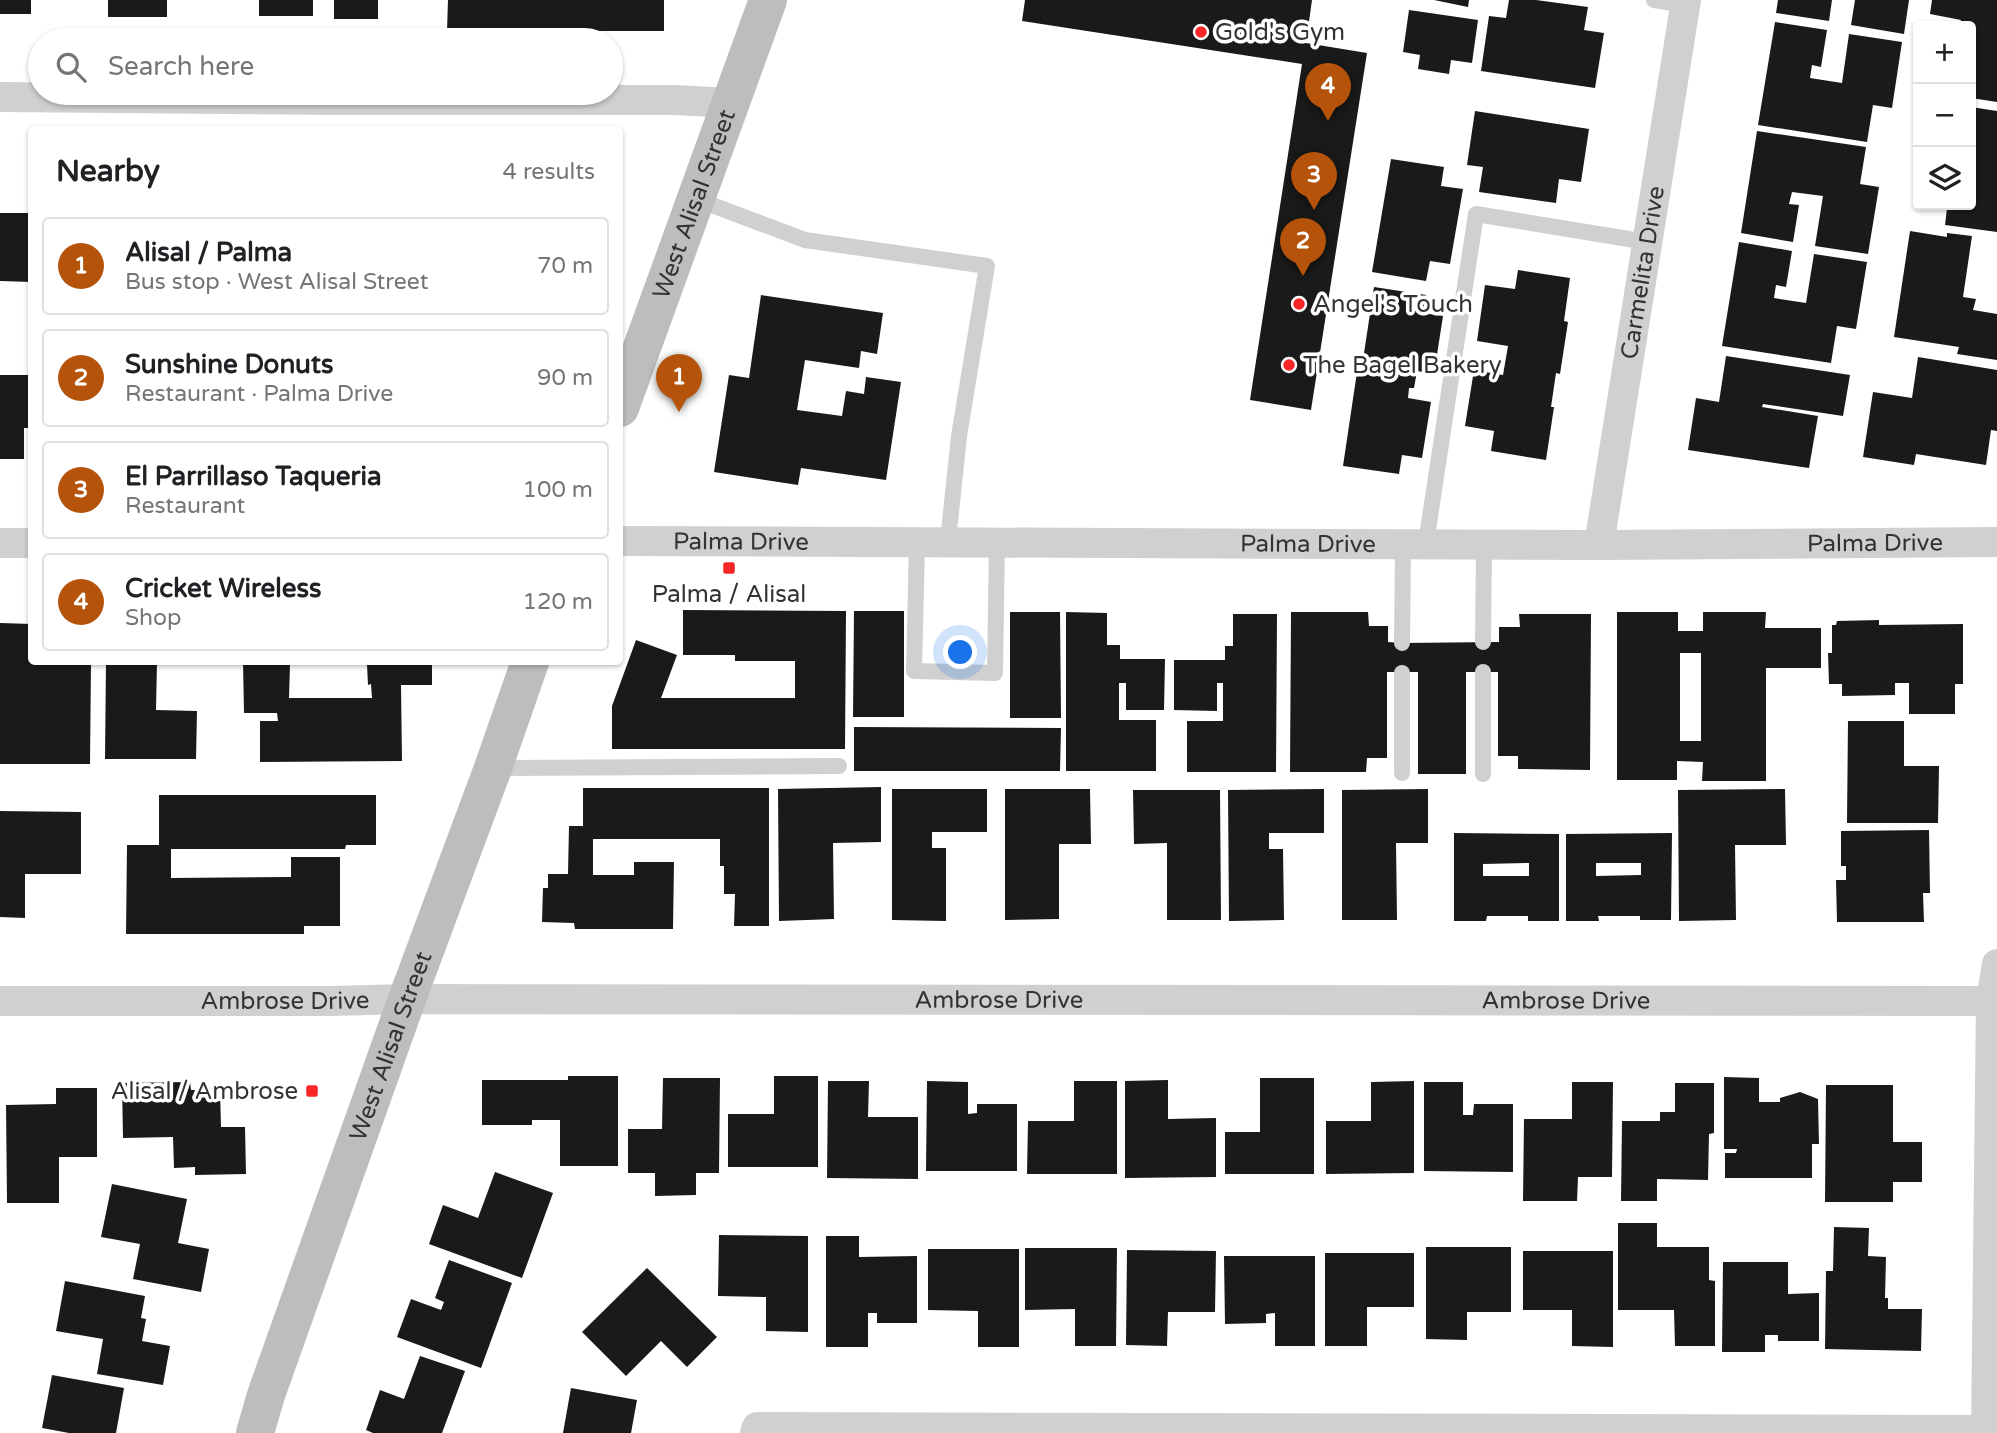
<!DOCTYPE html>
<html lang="en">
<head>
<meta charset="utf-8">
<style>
	:root { --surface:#fff; --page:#f6f6f6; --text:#202124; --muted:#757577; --line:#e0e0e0; --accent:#b45309 }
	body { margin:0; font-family:"Varela Round",sans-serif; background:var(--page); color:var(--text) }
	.controls { position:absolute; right:21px; top:21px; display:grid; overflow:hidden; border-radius:7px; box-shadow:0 2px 5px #0004 }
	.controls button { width:63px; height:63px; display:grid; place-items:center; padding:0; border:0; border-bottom:2px solid var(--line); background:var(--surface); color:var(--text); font:35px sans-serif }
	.you { position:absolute; left:961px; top:653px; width:24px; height:24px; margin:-18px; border:5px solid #fff; border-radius:50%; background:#1a73e8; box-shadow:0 0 0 10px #1a73e833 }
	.badge { display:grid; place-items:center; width:46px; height:46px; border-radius:50%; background:var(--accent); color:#fff; font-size:23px; font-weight:700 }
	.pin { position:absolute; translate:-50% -58px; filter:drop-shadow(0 2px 4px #0008) }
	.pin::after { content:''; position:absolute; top:37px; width:24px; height:21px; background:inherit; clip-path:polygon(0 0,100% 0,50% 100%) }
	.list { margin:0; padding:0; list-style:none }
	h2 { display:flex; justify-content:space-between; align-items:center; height:91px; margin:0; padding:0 28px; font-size:30px }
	h2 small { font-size:23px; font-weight:400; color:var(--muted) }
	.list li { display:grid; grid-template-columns:46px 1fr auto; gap:21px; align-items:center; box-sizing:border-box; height:98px; margin:0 14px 14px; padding:0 14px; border:2px solid var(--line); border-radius:7px }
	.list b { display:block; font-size:26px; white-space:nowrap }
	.list p { margin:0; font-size:23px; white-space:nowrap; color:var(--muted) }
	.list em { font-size:23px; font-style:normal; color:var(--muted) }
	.icon { flex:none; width:38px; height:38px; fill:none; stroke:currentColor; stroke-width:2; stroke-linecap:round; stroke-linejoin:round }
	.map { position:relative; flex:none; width:1997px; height:1433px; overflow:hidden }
	.search { position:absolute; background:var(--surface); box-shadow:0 2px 5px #0004; left:28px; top:28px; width:595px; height:77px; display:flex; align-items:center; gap:18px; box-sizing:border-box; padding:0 24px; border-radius:38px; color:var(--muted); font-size:26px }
	.panel { position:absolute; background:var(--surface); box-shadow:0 2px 5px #0004; left:28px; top:126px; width:595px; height:539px; border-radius:7px }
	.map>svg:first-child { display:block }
	.building { fill:#1a1a1a; fill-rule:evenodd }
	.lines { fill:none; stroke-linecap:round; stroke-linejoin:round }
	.lane { stroke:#d0d0d0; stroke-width:16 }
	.street { stroke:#d0d0d0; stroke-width:30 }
	.secondary { stroke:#bdbdbd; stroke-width:38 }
	.poi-dot { fill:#f72729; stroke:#fff; stroke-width:2.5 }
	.labels { text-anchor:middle; stroke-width:7; stroke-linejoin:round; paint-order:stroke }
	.poi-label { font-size:24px; fill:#333; stroke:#fff; text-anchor:start }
	.street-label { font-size:24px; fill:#333; stroke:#fff }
</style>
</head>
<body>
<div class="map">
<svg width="1997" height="1433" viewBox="0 0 1997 1433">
	<rect width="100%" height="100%" fill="#fff"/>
	<!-- building -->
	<g class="building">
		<rect x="0" y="0" width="31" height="14"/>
		<rect x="108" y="0" width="59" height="17"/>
		<rect x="259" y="0" width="54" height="16"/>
		<rect x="334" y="0" width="44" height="19"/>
		<polygon points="448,0 664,0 664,31 447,31"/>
		<polygon points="1025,0 1312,0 1306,43 1367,53 1311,410 1250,400 1302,64 1022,21"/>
		<polygon points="1434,0 1469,0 1468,7"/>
		<polygon points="1509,0 1536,0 1588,7 1584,30 1604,33 1595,88 1481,71 1489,16 1506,18"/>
		<polygon points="1778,0 1832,0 1829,21 1776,13"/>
		<polygon points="1855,0 1909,0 1904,34 1851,25"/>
		<polygon points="1932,0 1997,0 1997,102 1971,98 1971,26 1960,26 1961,20 1930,14"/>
		<polygon points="1409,10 1478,20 1472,63 1451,60 1449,74 1418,69 1420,55 1403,52"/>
		<polygon points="1775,22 1827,30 1821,67 1812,65 1810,78 1842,83 1849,34 1902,42 1892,108 1873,105 1867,142 1758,125"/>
		<polygon points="1971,107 1997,111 1997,232 1945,225 1947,208 1938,206 1971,205"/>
		<polygon points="1475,111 1589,129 1581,182 1559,179 1556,203 1479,192 1483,167 1467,165"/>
		<polygon points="1757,131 1866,147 1860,184 1879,187 1868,254 1815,246 1823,196 1792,192 1789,204 1799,205 1793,242 1741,233"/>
		<polygon points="1391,159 1444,167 1441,186 1463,189 1450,264 1430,261 1426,281 1372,272"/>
		<polygon points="0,213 32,213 32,282 0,281"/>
		<polygon points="1910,231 1947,237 1947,233 1972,236 1963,297 1976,299 1973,310 1997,314 1997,360 1957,354 1959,347 1894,337"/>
		<polygon points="1739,242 1792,251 1786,287 1776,285 1774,298 1806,303 1814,254 1867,262 1856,329 1837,326 1831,363 1722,346"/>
		<polygon points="1518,270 1570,278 1564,321 1568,322 1560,374 1556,373 1551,407 1554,407 1546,460 1491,451 1494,431 1465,426 1474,370 1503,375 1508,346 1477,341 1485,285 1515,289"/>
		<polygon points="1374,287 1426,295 1423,313 1443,316 1434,374 1417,371 1414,388 1409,388 1408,398 1431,402 1422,458 1402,455 1399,474 1343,466 1357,372 1361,373"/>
		<polygon points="761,295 883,313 877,354 861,351 859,368 805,360 797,410 842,416 846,391 864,394 866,377 901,382 886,480 801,468 798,485 714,472 729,375 749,378"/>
		<polygon points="1726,356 1850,375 1843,416 1763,404 1762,407 1818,416 1809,468 1688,450 1696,398 1719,402"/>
		<polygon points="1918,357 1997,370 1997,431 1991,430 1986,465 1916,454 1914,465 1863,457 1873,392 1912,398"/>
		<polygon points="0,375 32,375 32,428 24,428 24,459 0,459"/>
		<polygon points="683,610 846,611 845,749 612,749 612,706 636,640 677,655 661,698 795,698 795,661 735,661 735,655 683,655"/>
		<polygon points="854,611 904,611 904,717 853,717"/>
		<polygon points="1010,612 1060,612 1061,718 1010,718"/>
		<polygon points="1066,612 1107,613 1107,645 1120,645 1120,659 1165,659 1164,710 1126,710 1126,683 1119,683 1119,720 1156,720 1156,771 1066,771"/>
		<polygon points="1291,612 1368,612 1369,626 1388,626 1388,642 1402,643 1499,642 1499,627 1520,627 1519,614 1591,614 1590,770 1518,769 1518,756 1498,756 1498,672 1466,672 1466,774 1418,774 1418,672 1387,672 1387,758 1367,758 1366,772 1290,772"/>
		<path d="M1617,612h61v19h25v-19h63l-1,16h56v40h-55v113h-64l1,-19 -26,-1v19h-60zM1680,653h21v88h-21z"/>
		<polygon points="1233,614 1277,614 1276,772 1187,772 1187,721 1223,721 1223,683 1217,683 1217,711 1174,710 1174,660 1225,660 1225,646 1233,646"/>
		<polygon points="1879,620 1879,625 1963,624 1963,684 1955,684 1955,714 1909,714 1909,683 1895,683 1895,695 1842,696 1842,684 1829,684 1828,653 1832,653 1832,625 1836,625 1837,621"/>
		<polygon points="0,623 32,624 32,662 91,662 90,764 0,764"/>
		<polygon points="106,662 157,662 156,710 197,711 196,759 105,759"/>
		<path d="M243,662h189v23h-31l1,76 -142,1v-41h18l-1,-8h-33zM290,665h77l1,20 3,-1 1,14h-83z"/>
		<polygon points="1848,721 1904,721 1904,766 1939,766 1938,823 1847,823"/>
		<polygon points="854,727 1061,728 1060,771 854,771"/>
		<polygon points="881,787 881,842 833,843 834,919 779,921 778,789"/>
		<polygon points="583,788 769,788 769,926 734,926 735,894 724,894 724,866 720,866 720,839 593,839 593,875 634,875 634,862 674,862 673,929 575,929 574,923 542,922 543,888 548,888 548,874 568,874 569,826 583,826"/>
		<polygon points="892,789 987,789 987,832 932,832 932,848 946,848 946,921 892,920"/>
		<polygon points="1005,789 1090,789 1091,844 1059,844 1059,919 1005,920"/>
		<polygon points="1324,789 1324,833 1269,833 1269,849 1283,849 1284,920 1229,921 1228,790"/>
		<polygon points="1428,789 1428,843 1396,843 1397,920 1342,920 1342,790"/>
		<polygon points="1785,789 1786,845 1735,845 1736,920 1679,921 1678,790"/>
		<polygon points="1133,790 1220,790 1221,920 1167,920 1167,843 1134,844"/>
		<polygon points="159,795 376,795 376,845 346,845 345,849 171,849 171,878 291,877 291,857 340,857 340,926 304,926 304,934 126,934 127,845 159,845"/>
		<polygon points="0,811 81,812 81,874 25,874 25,918 0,917"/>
		<polygon points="1929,830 1930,893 1923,893 1924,922 1837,922 1836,880 1846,880 1846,866 1841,866 1841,831"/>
		<path d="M1454,833l105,1v87h-31v-5h-41l-1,5h-32zM1529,863v13h-46v-12z"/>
		<path d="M1672,833l-1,87h-31v-4h-42l1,5h-33v-87zM1596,863h45v12l-45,1z"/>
		<polygon points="568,1076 618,1076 618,1166 560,1166 560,1120 532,1120 532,1125 482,1125 482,1080 568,1080"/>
		<polygon points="774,1076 818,1076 818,1167 728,1167 728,1114 774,1114"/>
		<polygon points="1724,1077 1759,1078 1759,1102 1780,1102 1780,1098 1800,1092 1818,1099 1819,1144 1812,1144 1812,1178 1725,1178 1725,1153 1736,1153 1737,1149 1724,1149"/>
		<polygon points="663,1078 720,1078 719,1173 696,1173 696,1195 655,1196 655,1173 628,1173 628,1129 662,1129"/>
		<polygon points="1260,1078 1314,1078 1314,1174 1225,1174 1225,1132 1260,1132"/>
		<polygon points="1168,1080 1168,1119 1216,1118 1216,1177 1125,1178 1125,1081"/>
		<polygon points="828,1081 869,1081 868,1117 918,1117 918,1179 827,1178"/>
		<polygon points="927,1081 968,1082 968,1114 977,1113 977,1104 1017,1104 1017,1171 926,1171"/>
		<polygon points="1074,1081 1117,1081 1117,1174 1027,1174 1028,1121 1074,1121"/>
		<polygon points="1414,1081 1414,1173 1326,1174 1326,1121 1371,1121 1371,1082"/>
		<polygon points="190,1082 191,1090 220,1090 221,1127 245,1127 246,1174 195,1175 195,1167 174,1168 173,1137 123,1138 122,1083"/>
		<polygon points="1424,1082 1463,1082 1463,1115 1473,1115 1474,1104 1513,1104 1513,1172 1424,1171"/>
		<polygon points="1572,1082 1613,1082 1612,1177 1578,1177 1577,1201 1523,1201 1524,1119 1572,1119"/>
		<polygon points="1675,1083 1714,1083 1714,1133 1709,1134 1708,1180 1657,1179 1657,1201 1621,1201 1622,1121 1660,1121 1660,1112 1675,1112"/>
		<polygon points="1826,1085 1893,1085 1893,1142 1922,1142 1922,1182 1893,1182 1893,1202 1825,1202"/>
		<polygon points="56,1088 97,1088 97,1157 59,1157 59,1203 7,1203 6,1105 56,1104"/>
		<polygon points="495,1172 553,1193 522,1278 429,1244 443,1205 478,1218"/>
		<polygon points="112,1184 187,1199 178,1243 209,1249 201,1292 133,1279 140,1244 101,1237"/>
		<polygon points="1618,1223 1657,1223 1657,1247 1709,1247 1709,1280 1715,1281 1715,1346 1675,1346 1674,1310 1618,1310"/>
		<polygon points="1834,1227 1869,1228 1868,1256 1886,1257 1885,1298 1888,1298 1888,1309 1922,1309 1921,1351 1825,1349 1826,1271 1833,1271"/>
		<polygon points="719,1235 808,1236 808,1332 766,1331 766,1297 718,1296"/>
		<polygon points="826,1236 859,1236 859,1257 917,1256 917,1323 877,1323 877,1313 868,1313 868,1347 826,1347"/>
		<polygon points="1426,1247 1511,1247 1511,1312 1467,1312 1467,1340 1426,1339"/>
		<polygon points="1025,1248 1117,1248 1116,1346 1075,1346 1075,1309 1025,1310"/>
		<polygon points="928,1249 1019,1249 1019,1347 978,1347 978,1311 928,1310"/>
		<polygon points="1127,1250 1216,1251 1215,1312 1168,1312 1167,1346 1126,1345"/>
		<polygon points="1523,1251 1613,1251 1613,1347 1572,1346 1572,1310 1523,1310"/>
		<polygon points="1325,1253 1414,1253 1414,1307 1367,1307 1367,1346 1325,1346"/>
		<polygon points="1224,1256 1315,1256 1315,1346 1275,1346 1275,1313 1266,1314 1266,1323 1225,1324"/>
		<polygon points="449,1260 512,1283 481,1368 397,1337 411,1299 441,1310 444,1302 435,1298"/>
		<polygon points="1723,1262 1788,1262 1788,1294 1819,1293 1819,1341 1778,1341 1778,1335 1765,1335 1765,1352 1722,1352"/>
		<polygon points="647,1268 717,1337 687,1367 661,1341 626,1376 582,1332"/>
		<polygon points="65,1281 145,1296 141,1318 146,1319 142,1341 170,1346 163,1385 97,1374 103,1339 56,1331"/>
		<polygon points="420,1356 465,1371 442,1433 373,1433 366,1430 380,1390 404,1399"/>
		<polygon points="52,1375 124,1388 116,1433 69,1433 42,1428"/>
		<polygon points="571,1388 637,1400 631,1433 563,1433"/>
	</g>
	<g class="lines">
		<!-- lane -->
		<g class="lane">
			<polyline points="1654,0 1685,5"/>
			<polyline points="696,199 805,240 987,266 959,436 948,541"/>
			<polyline points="917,542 914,671 995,673 997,541"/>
			<polyline points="1426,543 1476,214 1647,242"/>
			<polyline points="1483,642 1484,544"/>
			<polyline points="1402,643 1403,544"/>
			<polyline points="1483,672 1483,774"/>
			<polyline points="495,768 839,766"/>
			<polyline points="1402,773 1402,673"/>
		</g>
		<!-- street -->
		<g class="street">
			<polyline points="0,97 340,100 675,100 731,103"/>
			<path id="s1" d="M620,541l979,4 398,-3"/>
			<polyline points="0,543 32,543"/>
			<path id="s2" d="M1599,545l87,-545"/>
			<path id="s3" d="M0,1001h331l76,-2 1590,2"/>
			<polyline points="755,1433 757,1427 1997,1430"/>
			<polyline points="1986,1433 1991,1001 1997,964"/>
		</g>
		<!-- secondary -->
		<g class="secondary">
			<path id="s4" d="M620,408l148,-408"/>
			<path id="s5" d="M255,1433l11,-38 141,-396 86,-231 37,-106"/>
		</g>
	</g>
	<!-- markers -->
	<g class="poi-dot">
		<circle cx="1201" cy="32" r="7"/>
		<circle cx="1299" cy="304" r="7"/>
		<circle cx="1289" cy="365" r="7"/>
		<rect x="722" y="561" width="14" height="14" rx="3.5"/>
		<rect x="305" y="1084" width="14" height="14" rx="3.5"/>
	</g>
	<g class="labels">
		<!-- poi labels -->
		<g class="poi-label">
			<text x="1215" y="40">Gold's Gym</text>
			<text x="1313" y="312">Angel's Touch</text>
			<text x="1303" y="373">The Bagel Bakery</text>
			<text x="729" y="602" text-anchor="middle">Palma / Alisal</text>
			<text x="298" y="1099" text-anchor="end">Alisal / Ambrose</text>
		</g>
		<!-- street labels -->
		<g class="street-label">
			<text dy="8" stroke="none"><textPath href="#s4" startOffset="217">West Alisal Street</textPath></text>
			<text dy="8" stroke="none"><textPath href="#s2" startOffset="276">Carmelita Drive</textPath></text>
			<text dy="8" stroke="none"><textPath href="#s1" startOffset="121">Palma Drive</textPath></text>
			<text dy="8" stroke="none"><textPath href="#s1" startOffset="1255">Palma Drive</textPath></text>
			<text dy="8" stroke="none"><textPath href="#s1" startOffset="688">Palma Drive</textPath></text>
			<text dy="8" stroke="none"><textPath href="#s3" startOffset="999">Ambrose Drive</textPath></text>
			<text dy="8" stroke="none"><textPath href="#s3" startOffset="285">Ambrose Drive</textPath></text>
			<text dy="8" stroke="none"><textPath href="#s3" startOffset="1566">Ambrose Drive</textPath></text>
			<text dy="8" stroke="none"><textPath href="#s5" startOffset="410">West Alisal Street</textPath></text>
		</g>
	</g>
</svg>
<div class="controls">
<button>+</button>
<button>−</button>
<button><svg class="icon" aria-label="layers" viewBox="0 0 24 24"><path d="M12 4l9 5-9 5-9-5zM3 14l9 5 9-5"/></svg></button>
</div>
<div class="you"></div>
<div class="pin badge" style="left:679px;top:412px">1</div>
<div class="pin badge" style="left:1303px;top:276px">2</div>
<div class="pin badge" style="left:1314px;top:210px">3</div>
<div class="pin badge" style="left:1328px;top:121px">4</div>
<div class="search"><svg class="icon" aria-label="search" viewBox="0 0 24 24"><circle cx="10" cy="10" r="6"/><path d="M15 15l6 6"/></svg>Search here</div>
<section class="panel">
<h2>Nearby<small>4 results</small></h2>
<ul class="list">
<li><span class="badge">1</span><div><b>Alisal / Palma</b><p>Bus stop · West Alisal Street</p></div><em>70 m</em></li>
<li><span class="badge">2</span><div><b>Sunshine Donuts</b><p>Restaurant · Palma Drive</p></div><em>90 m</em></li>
<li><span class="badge">3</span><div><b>El Parrillaso Taqueria</b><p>Restaurant</p></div><em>100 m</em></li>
<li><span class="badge">4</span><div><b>Cricket Wireless</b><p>Shop</p></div><em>120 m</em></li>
</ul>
</section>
</div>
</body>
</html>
